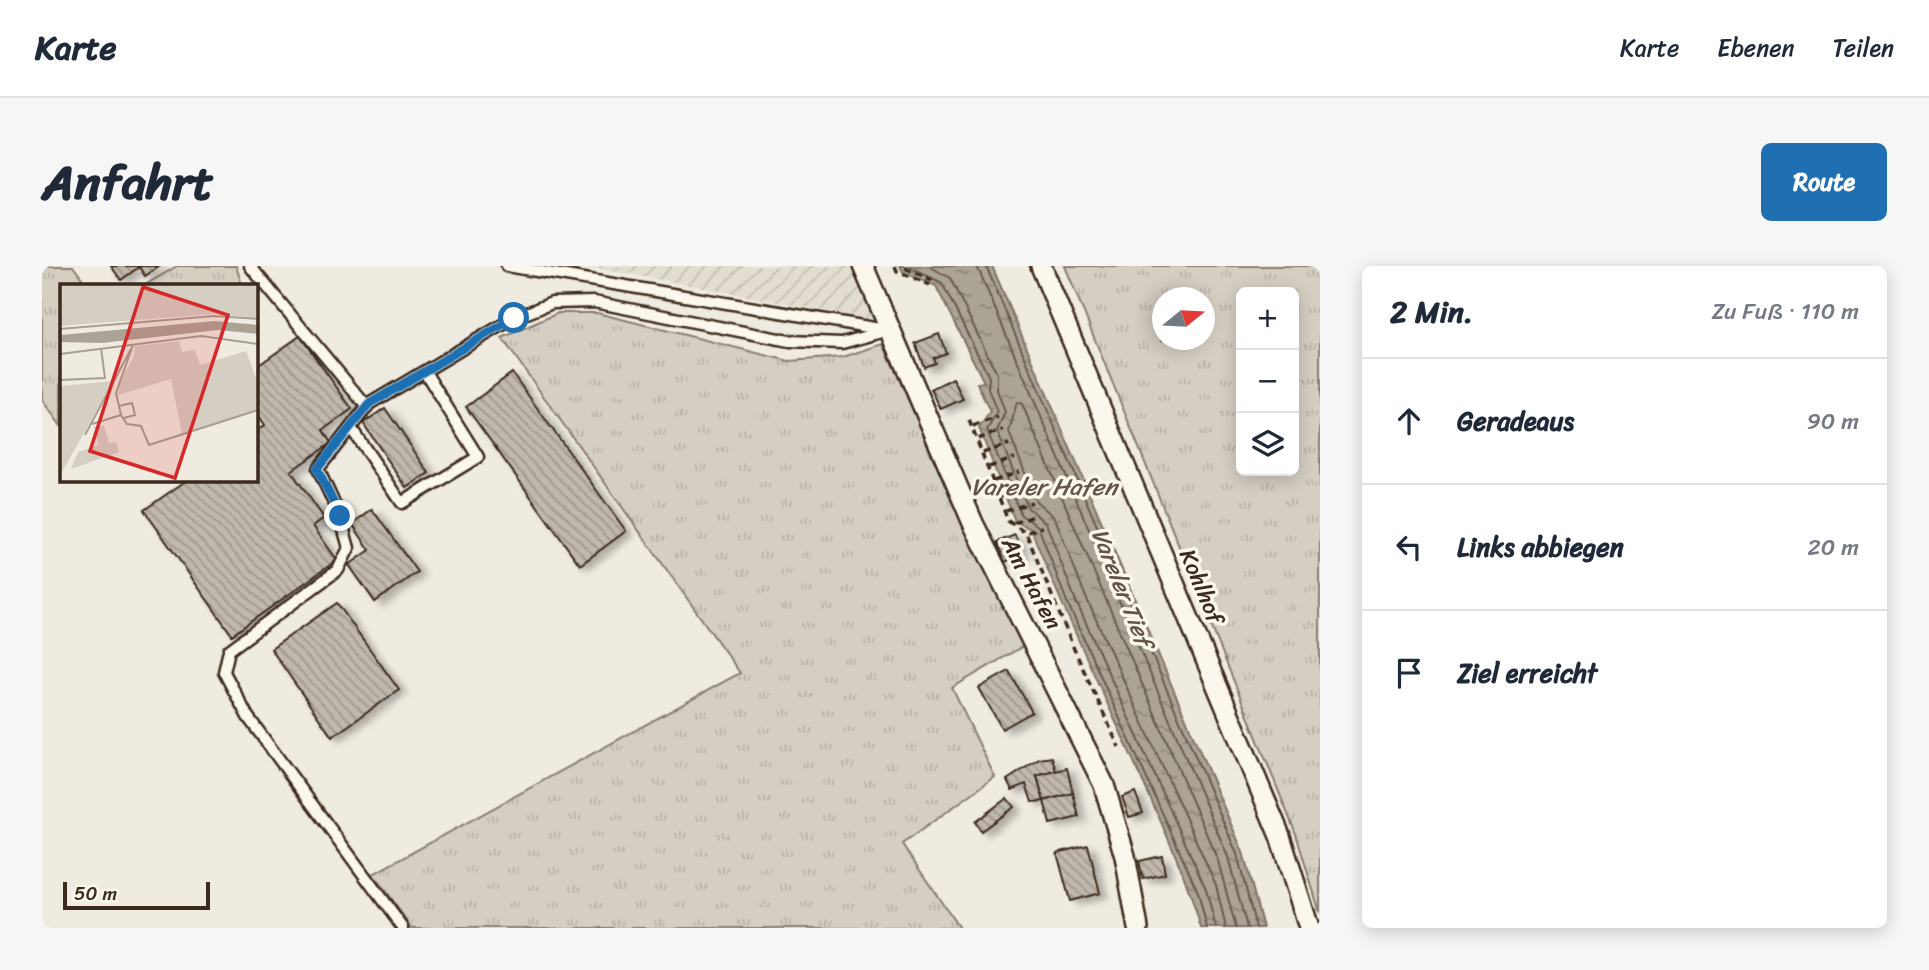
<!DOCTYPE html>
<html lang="de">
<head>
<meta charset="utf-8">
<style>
	:root { --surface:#fff; --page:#f6f6f7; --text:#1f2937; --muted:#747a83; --line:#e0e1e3; --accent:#1f6fb2 }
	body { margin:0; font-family:Sriracha,sans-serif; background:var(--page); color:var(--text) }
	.controls { position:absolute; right:21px; top:21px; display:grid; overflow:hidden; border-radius:10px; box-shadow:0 4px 18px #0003 }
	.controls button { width:63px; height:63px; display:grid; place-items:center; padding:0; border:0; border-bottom:2px solid var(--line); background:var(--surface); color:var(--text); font:35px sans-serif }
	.compass { position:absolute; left:1110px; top:21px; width:63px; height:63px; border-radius:50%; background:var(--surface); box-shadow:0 4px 18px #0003; rotate:72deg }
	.scale { position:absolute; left:21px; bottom:18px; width:147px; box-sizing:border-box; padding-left:7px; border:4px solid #3b2a1e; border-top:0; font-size:19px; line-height:24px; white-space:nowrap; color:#3b2a1e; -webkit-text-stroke:5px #fbf7ec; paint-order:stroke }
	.stop { position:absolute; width:21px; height:21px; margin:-16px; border:5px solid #1f6fb2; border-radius:50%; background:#fff }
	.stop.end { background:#1f6fb2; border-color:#fff; box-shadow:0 2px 7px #0008 }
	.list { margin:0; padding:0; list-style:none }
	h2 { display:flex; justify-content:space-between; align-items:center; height:91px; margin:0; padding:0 28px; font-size:30px }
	h2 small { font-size:23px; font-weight:400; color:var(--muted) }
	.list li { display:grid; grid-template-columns:46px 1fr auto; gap:21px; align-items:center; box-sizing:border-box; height:126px; padding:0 28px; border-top:2px solid var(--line) }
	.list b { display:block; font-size:26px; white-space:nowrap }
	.list em { font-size:23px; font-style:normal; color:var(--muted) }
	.icon { flex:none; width:38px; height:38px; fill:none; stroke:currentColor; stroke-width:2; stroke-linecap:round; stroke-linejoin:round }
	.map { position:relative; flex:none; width:1278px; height:662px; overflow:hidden; border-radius:10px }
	header { display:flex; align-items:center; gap:42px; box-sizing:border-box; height:98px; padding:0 35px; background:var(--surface); border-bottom:2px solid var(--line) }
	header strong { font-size:33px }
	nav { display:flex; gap:38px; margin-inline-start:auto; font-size:24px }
	.intro { display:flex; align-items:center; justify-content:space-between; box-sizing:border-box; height:168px; padding:0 42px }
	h1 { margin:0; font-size:49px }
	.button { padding:18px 32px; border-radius:10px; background:var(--accent); color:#fff; font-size:24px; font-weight:700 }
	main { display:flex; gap:42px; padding:0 42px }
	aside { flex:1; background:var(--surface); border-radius:10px; box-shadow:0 4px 18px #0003 }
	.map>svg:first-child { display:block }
	.industrial { fill:url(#industrial-furrows) }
	.grass { fill:url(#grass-tufts); stroke:#887c70; stroke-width:2; fill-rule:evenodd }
	.water { fill:url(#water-ripples); stroke:#7f7367; stroke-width:2 }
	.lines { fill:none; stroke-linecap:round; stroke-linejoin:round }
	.shore { stroke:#685a4e; stroke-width:2 }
	.building { fill:url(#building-back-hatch); stroke:#3b2a1e; stroke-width:2; filter:url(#shadow) }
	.service-casing { stroke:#3b2a1e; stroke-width:15 }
	.minor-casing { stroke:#3b2a1e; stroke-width:24 }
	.path { stroke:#3b2a1e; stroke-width:3.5; stroke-dasharray:7 5; stroke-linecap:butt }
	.service { stroke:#fbf7ec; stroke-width:10 }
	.minor { stroke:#fbf7ec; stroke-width:19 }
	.route { stroke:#1f6fb2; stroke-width:9 }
	.labels { text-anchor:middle; stroke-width:7; stroke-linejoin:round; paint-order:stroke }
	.street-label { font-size:23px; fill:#3b2a1e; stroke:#fbf7ec }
	.water-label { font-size:24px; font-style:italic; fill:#635448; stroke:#fbf7ec }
	.inset-road { fill:none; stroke:#a89e92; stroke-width:2 }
	.view { fill:#d62828; fill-opacity:0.15; stroke:#d62828; stroke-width:3.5 }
	.inset-edge { fill:none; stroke:#3b2a1e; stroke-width:3.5 }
</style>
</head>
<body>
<header>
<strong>Karte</strong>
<nav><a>Karte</a><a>Ebenen</a><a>Teilen</a></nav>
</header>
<div class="intro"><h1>Anfahrt</h1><a class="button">Route</a></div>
<main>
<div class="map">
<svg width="1278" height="662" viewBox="0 0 1278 662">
	<defs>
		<pattern id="industrial-furrows" width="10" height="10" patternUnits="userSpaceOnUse" patternTransform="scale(1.75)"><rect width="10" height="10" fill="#e2dcd1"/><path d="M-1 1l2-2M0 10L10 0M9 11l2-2" fill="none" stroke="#c3bdb3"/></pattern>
		<pattern id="grass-tufts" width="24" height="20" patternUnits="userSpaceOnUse" patternTransform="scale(1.75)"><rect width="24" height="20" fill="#d5cec3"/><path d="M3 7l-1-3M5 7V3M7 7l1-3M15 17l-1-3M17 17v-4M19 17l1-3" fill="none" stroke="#b8b1a7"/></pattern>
		<pattern id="water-ripples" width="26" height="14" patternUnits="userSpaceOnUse" patternTransform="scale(1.75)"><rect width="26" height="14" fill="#aca397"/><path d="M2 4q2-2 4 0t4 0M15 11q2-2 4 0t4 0" fill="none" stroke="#8d857b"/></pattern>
		<pattern id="building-back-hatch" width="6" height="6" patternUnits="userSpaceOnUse" patternTransform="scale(1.75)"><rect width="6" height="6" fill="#c0b8ad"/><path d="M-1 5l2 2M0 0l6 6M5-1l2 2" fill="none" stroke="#9d968c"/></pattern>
		<filter id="shadow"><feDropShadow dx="7" dy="4" stdDeviation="3.5" flood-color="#0004"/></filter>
	</defs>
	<rect width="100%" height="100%" fill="#f0ebe0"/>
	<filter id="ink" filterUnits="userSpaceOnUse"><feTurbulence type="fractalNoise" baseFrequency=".0143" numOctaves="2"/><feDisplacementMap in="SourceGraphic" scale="14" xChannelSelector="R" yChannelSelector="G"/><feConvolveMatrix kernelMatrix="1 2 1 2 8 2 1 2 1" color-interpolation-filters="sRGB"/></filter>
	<g filter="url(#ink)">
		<!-- industrial -->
		<polygon class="industrial" points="549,0 815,0 838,55 549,1"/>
		<!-- grass -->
		<g class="grass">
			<polygon points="0,0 31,0 45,19 19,19 19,160 0,134"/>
			<polygon points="135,0 194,0 200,19 103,19"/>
			<path d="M1023,0h255v647l-24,-79zM1199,26h53v179h-53zM1120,32h42v42h-42z"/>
			<polygon points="516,47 555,47 747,95 801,91 841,78 981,380 910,422 953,511 860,578 917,662 370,662 331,608 698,407 460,72"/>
		</g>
		<!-- water -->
		<path class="water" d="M858,0h92l251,586 20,76h-62c-14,-50 -36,-97 -57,-144 -38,-85 -79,-169 -113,-255l-16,-8 -36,-93 11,-16 -13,-29 7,-1 -48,-96 -33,-14z"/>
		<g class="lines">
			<!-- shore -->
			<g class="shore">
				<polyline points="866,0 900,17 947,111 946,123 955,146 945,164 979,249 996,260 1025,336 1156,626 1165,662"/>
				<polyline points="887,0 908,12 955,108 955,124 963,146 955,165 986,242 1004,257 1033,333 1164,623 1174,662"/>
				<polyline points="935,0 1186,591 1205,662"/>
				<polyline points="944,0 1195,588 1214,662"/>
				<polyline points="1184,662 1174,619 1043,329 1013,252 994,235 967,166 975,136 980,138 1176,595 1194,662"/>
			</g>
		</g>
		<!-- building -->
		<g class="building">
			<polygon points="69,0 118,0 103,10 97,1 79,14"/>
			<polygon points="897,68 904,87 891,92 893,97 882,101 873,77"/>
			<polygon points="258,70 310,143 281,164 289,177 249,205 282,252 271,260 295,294 190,369 102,244 145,214 214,214 214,165 223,159 214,146 214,101"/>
			<polygon points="470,107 584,265 538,299 424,141"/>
			<polygon points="911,112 921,133 899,143 889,123"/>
			<polygon points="343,142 387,207 365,222 321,157"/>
			<polygon points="330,243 375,306 333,336 307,299 328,284 310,258"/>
			<polygon points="973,269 981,289 963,296 955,276"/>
			<polygon points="295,337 357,424 290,471 229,383"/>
			<polygon points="967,405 990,446 960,463 937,422"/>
			<polygon points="1010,491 1014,505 995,510 1002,535 990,536 984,518 970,524 965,514 997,493"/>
			<polygon points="1025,502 1031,527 1002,535 995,510"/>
			<polygon points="1093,526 1101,547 1087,551 1080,531"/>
			<polygon points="1031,527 1037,551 1008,558 1002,535"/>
			<polygon points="965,532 972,541 939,565 933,556"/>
			<polygon points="1046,579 1058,627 1028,635 1015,587"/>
			<polygon points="1120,590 1123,608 1101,613 1097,595"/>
		</g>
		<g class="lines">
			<!-- service casing -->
			<g class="service-casing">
				<g id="service">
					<polyline points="208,0 325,141"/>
					<polyline points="465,0 844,64"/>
					<polyline points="309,162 360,237 436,191 383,106"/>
					<polyline points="361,662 206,451 182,406 187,384 296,304 307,282 298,250 276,203 327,138 472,52 510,37 552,36 747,75 800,77 848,64"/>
				</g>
			</g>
			<!-- minor casing -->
			<g class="minor-casing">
				<g id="minor">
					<polyline points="821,0 931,257 1062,519 1083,590 1096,662"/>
					<polyline points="999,0 1238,570 1267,662"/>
				</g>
			</g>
			<!-- path -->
			<g class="path">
				<polyline points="853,0 855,5 888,19"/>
				<polyline points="863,2 890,14"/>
				<polyline points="927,154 966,255 984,267 1032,383 1077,481"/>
				<polyline points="931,160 956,151"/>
				<polyline points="936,173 961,164"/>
				<polyline points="941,187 967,178"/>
				<polyline points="947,201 973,192"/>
				<polyline points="952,215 977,206"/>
				<polyline points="958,231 984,221"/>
				<polyline points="964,245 990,236"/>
				<polyline points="972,257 995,249"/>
				<polyline points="986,266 1000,261"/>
			</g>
			<!-- service -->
			<use href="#service" class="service"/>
			<!-- minor -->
			<use href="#minor" class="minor"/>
		</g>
	</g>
	<g class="lines" filter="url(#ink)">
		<!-- route -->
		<polyline class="route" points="298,250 275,203 327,138 472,52"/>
	</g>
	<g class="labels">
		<!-- street labels -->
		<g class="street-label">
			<text transform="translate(990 317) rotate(62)" y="8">Am Hafen</text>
			<text transform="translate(1160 320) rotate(67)" y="8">Kohlhof</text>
		</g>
		<!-- water labels -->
		<g class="water-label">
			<text x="1002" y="229">Vareler Hafen</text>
			<text transform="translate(1080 321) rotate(68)" y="8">Vareler Tief</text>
		</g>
	</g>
	<!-- overview -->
	<g transform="translate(18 18)">
		<rect width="198" height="198" fill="#f0ebe0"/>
		<path d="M0,0h198v29l-1,5 -42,-4 -155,12zM119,57l3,11 13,-2 5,15 46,-14 12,32v26l-76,25 -11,-55 -53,16 1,-13 14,-23 2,-13zM53,97l-39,70 -14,24v-89zM34,142h10l5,17 7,-1 3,10 -48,17 7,-17 20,-7z" fill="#d5cec3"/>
		<path d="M155,37l43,4v9l-40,-4 -116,13 -42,-1v-7z" fill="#aca397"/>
		<path class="inset-road" d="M0,45l154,-13 44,3M73,61l-17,48 5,22 6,9 14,2 8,19 109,-35M0,70l141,-18 57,8M0,96l45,-2 -4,-30M59,122l13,-3 3,12 -11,3M32,140l29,-9M25,151l46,-86"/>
		<path class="view" d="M83,3l85,28 -53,163 -85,-27z"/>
		<rect width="198" height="198" class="inset-edge"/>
	</g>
</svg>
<div class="controls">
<button>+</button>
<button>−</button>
<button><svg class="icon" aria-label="layers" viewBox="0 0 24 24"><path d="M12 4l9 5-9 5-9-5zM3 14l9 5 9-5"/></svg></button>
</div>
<svg class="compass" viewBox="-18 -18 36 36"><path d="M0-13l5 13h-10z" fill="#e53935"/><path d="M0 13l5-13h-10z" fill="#747a83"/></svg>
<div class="scale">50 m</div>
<div class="stop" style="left:472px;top:52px"></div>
<div class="stop end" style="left:298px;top:250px"></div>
</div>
<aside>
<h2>2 Min.<small>Zu Fuß · 110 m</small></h2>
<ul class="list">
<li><svg class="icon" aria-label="ahead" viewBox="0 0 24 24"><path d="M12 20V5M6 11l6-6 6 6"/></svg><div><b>Geradeaus</b></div><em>90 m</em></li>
<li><svg class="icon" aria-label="left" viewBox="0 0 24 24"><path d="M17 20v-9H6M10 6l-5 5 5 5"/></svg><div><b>Links abbiegen</b></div><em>20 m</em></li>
<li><svg class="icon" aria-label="arrive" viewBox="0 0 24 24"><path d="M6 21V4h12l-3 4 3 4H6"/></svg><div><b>Ziel erreicht</b></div></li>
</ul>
</aside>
</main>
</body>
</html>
